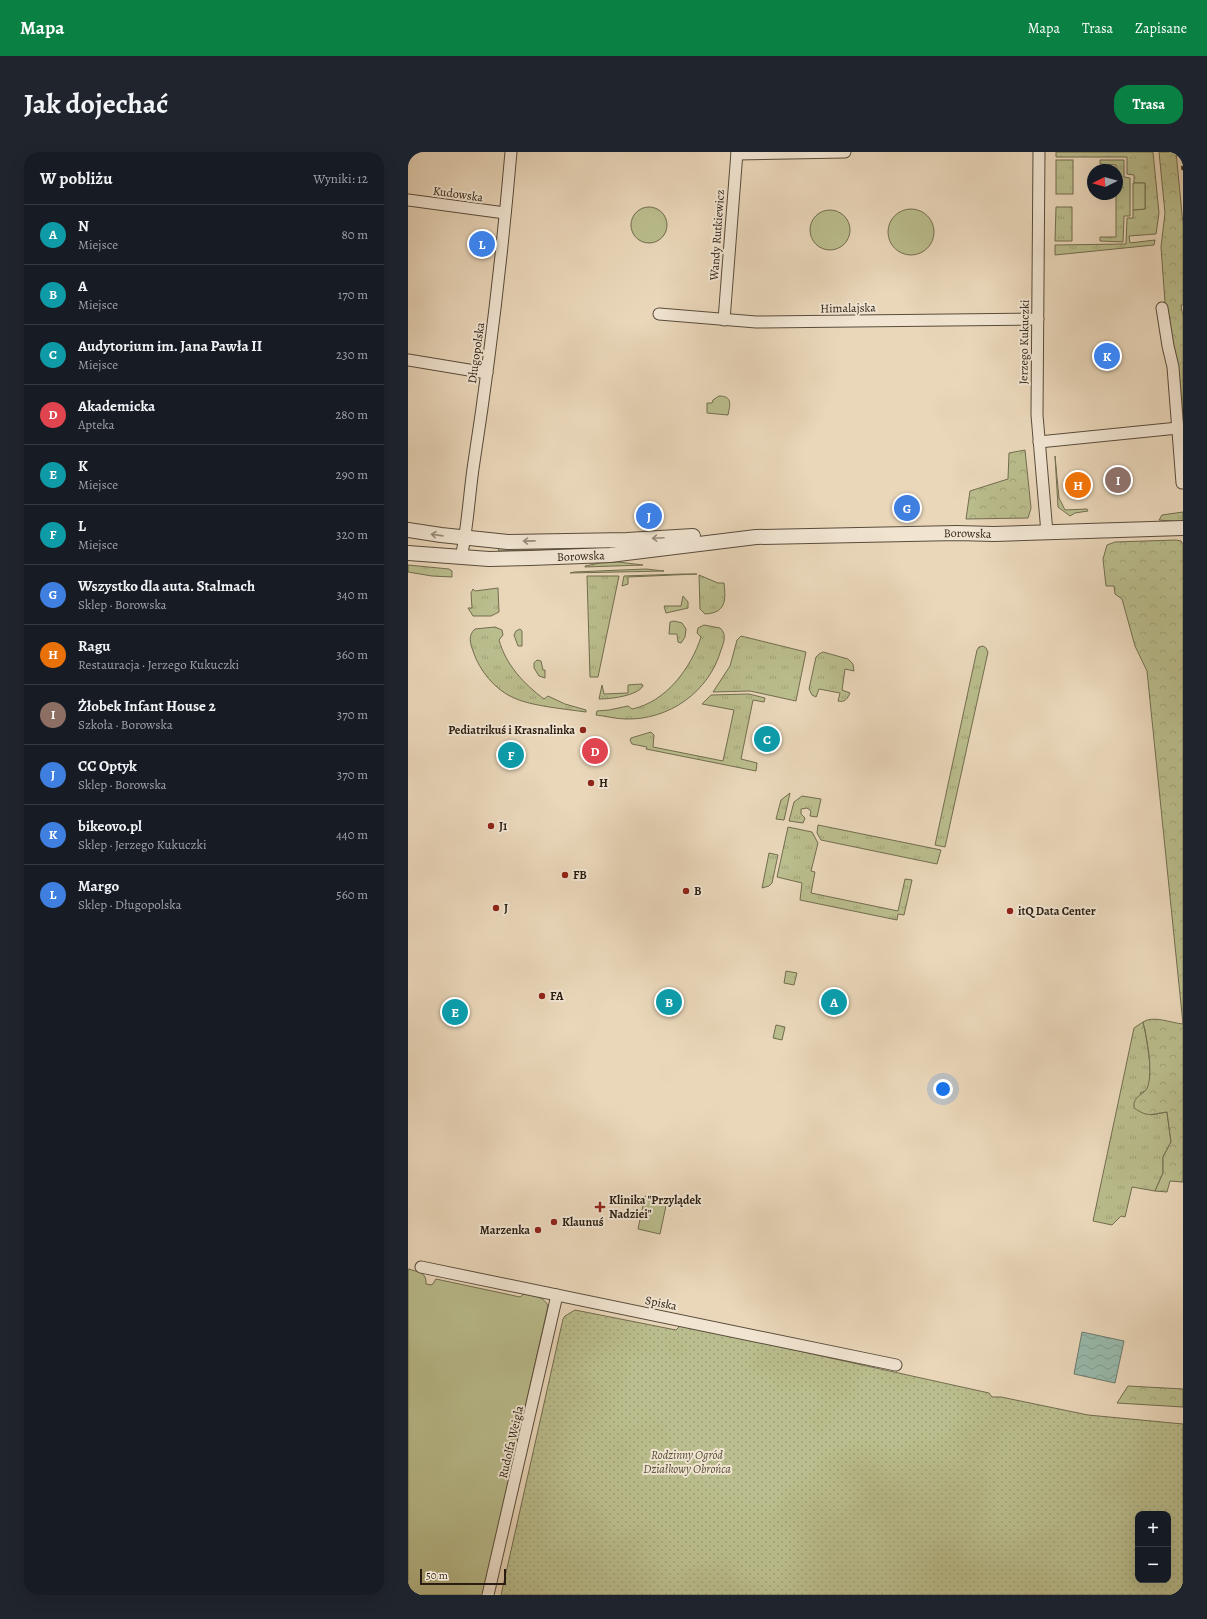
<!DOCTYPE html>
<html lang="pl">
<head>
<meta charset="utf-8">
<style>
	:root { --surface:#171b24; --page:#20242c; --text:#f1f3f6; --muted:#9ea1a6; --line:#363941; --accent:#0b8043 }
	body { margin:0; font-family:Alegreya,serif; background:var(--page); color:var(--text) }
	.controls { position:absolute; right:12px; bottom:12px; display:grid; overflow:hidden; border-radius:8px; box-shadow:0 4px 16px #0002 }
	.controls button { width:36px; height:36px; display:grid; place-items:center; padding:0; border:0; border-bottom:1px solid var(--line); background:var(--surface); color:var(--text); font:20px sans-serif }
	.compass { position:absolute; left:679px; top:12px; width:36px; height:36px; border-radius:50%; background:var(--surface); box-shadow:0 4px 16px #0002; rotate:265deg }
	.scale { position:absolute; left:12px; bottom:10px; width:86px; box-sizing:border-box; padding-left:4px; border:2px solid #291d11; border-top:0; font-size:11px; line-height:14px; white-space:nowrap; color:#291d11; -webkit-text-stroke:3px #f1e5d2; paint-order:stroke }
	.you { position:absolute; left:535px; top:937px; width:14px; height:14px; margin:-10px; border:3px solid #fff; border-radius:50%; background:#1a73e8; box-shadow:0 0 0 6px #1a73e833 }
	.badge { display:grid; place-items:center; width:26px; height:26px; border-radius:50%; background:var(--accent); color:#fff; font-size:13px; font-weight:700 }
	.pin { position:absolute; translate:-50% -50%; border:2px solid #fff; box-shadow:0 1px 4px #0006 }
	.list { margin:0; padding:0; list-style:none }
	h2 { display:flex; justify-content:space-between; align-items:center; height:52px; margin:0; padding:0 16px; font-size:17px }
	h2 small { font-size:13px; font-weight:400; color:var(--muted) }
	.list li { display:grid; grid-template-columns:26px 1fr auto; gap:12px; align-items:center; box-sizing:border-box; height:60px; padding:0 16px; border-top:1px solid var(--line) }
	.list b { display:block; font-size:15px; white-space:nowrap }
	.list p { margin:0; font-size:13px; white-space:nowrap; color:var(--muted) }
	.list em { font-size:13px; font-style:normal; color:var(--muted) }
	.map { position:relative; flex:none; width:775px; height:1443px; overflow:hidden; border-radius:16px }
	header { display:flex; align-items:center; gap:24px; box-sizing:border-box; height:56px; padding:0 20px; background:var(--accent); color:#fff }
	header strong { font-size:19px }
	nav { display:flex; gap:22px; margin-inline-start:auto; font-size:14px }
	.intro { display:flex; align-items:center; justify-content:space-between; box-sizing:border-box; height:96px; padding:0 24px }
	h1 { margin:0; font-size:28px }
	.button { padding:10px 18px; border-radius:16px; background:var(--accent); color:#fff; font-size:14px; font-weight:700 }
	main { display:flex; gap:24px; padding:0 24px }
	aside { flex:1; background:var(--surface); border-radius:16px; box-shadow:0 4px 16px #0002 }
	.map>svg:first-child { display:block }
	.grass { fill:url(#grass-tufts); stroke:#726d4f }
	.forest { fill:url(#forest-crowns); stroke:#726d4f }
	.park { fill:#babd8d; stroke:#726d4f }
	.garden { fill:url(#garden-dots); stroke:#726d4f; fill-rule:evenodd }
	.water { fill:url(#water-waves); stroke:#6c7b6e }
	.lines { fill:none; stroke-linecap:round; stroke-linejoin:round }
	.minor-casing { stroke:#594c3b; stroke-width:13 }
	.tertiary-casing { stroke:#594c3b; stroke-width:16 }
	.minor { stroke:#f1e5d2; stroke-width:11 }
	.tertiary { stroke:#f1e5d2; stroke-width:14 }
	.rail { stroke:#291d11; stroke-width:3; stroke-dasharray:7 7; stroke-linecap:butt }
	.oneway { stroke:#978b7b }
	.poi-dot { fill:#8f2418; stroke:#f1e5d2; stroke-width:1.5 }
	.labels { text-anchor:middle; stroke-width:4; stroke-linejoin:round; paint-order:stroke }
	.street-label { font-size:12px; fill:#291d11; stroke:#f1e5d2 }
	.poi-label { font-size:12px; font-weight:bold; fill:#291d11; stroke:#f1e5d2; text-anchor:start }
	.park-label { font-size:12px; font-style:italic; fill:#544d36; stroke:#f1e5d2 }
</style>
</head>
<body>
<header>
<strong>Mapa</strong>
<nav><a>Mapa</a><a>Trasa</a><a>Zapisane</a></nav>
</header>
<div class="intro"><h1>Jak dojechać</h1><a class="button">Trasa</a></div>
<main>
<aside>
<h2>W pobliżu<small>Wyniki: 12</small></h2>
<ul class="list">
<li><span class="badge" style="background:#0f9aa8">A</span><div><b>N</b><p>Miejsce</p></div><em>80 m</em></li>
<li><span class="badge" style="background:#0f9aa8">B</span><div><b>A</b><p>Miejsce</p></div><em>170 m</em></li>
<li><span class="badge" style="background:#0f9aa8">C</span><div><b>Audytorium im. Jana Pawła II</b><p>Miejsce</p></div><em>230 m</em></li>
<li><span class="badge" style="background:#e0444e">D</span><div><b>Akademicka</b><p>Apteka</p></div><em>280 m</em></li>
<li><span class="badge" style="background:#0f9aa8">E</span><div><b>K</b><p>Miejsce</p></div><em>290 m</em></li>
<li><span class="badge" style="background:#0f9aa8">F</span><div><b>L</b><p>Miejsce</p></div><em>320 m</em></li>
<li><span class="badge" style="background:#3f7fe0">G</span><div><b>Wszystko dla auta. Stalmach</b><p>Sklep · Borowska</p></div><em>340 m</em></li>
<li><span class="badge" style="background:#e8710a">H</span><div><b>Ragu</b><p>Restauracja · Jerzego Kukuczki</p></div><em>360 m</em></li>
<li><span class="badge" style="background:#8d6e63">I</span><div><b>Żłobek Infant House 2</b><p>Szkoła · Borowska</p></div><em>370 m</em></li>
<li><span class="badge" style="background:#3f7fe0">J</span><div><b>CC Optyk</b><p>Sklep · Borowska</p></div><em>370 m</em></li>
<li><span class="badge" style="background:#3f7fe0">K</span><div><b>bikeovo.pl</b><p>Sklep · Jerzego Kukuczki</p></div><em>440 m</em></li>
<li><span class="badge" style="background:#3f7fe0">L</span><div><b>Margo</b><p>Sklep · Długopolska</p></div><em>560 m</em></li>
</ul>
</aside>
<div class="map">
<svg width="775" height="1443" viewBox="0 0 775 1443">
	<defs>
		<pattern id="grass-tufts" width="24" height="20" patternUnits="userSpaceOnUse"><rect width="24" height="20" fill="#babd8d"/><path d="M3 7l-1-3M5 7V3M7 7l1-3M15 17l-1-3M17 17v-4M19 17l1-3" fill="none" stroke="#a0a279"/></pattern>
		<pattern id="forest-crowns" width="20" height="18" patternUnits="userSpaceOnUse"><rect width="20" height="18" fill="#babd8d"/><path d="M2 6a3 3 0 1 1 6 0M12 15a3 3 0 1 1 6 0" fill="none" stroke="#a0a279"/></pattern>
		<pattern id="garden-dots" width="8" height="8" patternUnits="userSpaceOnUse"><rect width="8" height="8" fill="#babd8d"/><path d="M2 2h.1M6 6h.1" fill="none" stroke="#a0a279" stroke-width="1.8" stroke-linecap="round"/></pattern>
		<pattern id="water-waves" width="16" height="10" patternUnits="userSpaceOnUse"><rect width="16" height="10" fill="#98baac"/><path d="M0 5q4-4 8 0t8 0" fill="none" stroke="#839f93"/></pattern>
	</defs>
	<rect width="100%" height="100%" fill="#ead7ba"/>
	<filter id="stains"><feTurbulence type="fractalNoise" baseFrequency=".005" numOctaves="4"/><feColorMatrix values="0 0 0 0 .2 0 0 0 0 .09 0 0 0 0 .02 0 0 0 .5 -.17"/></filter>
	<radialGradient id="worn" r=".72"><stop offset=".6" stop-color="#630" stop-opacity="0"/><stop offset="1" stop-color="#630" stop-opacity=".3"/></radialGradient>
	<!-- grass -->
	<g class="grass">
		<polygon points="648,0 745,0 751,61 748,82 721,84 722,91 747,88 746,93 647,103 647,93 718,92 719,66 725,66 725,58 737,57 737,31 726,31 726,23 719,22 719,5 648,5"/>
		<rect x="648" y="8" width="17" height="34"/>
		<polygon points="692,8 716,8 716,25 722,26 722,64 716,64 715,90 692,89 692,85 708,85 708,42 709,42 708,13 692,12"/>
		<polygon points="648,55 664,55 664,89 647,89"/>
		<polygon points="647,304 651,346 657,358 679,357 680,359 667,361 662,364 650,355"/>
		<polygon points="775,360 775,370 751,368 754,363"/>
		<polygon points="224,395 91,399 90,396"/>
		<polygon points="210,410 235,413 177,415 177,414 192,411"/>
		<polygon points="0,413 41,417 44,419 44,425 24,424 0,420"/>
		<polygon points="238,417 256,419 162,421 166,420"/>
		<polygon points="274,422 289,422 220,425 220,432 214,434 216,424"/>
		<path d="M291,423l19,8h6c2,17 2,30 -19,31l-5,-5z"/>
		<polygon points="179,424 211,424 190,525 182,525"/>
		<polygon points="90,436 91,460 83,464 65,464 60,456 64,456 63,441 65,437 67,439"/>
		<polygon points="275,444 280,450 280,456 258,461 256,454 273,454"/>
		<polygon points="266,469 274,471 278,477 277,485 273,491 270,490 269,482 261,482 262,470"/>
		<path d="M296,473l16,3c7,6 4,14 1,22 -12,42 -52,70 -95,69 -10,0 -20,-3 -30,-4l1,-4 12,-1 19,-4 4,3c34,-7 59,-41 69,-72l-4,-4 1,-5z"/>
		<path d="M87,475l7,3 1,5 -4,5c7,25 25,44 45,59l4,-3 17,8 21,6v2c-21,-3 -55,-6 -72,-14 -19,-8 -35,-28 -41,-47 -3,-8 -5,-16 2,-22z"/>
		<polygon points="112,477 114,479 114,494 110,494 106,483 108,479"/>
		<polygon points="333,484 398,500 388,549 342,539 305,540 322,514 329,488"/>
		<polygon points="575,494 578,496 580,500 537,695 527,693 569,498 571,495"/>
		<path d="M415,500l25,7 5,5 1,7 -9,-2 -3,21 8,3c-2,5 -5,10 -12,8l2,-8 -21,-4 -3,8 -4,-2 -3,-6 7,-32 3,-3z"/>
		<polygon points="129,508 133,509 135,518 137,518 137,526 131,524 126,516 126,511"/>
		<path d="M194,533l2,9 24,-1v-8l14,-1 1,2c-6,10 -33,13 -44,13z"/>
		<polygon points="341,542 357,546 356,550 345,548 333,607 349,611 348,619 238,597 239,595 224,592 222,588 223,586 243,580 246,583 245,595 315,609 326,558 294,552 303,543"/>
		<polygon points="382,641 376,668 368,667 373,648"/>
		<polygon points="394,644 413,647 409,665 402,664 403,659 399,656 393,657 393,662 397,666 395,671 381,669 386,650"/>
		<polygon points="410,673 533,698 529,712 413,688 409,681"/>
		<polygon points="380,675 404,680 410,691 403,719 407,720 403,741 490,759 497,727 504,728 496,763 490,762 489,768 392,748 394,731 369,725"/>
		<polygon points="361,701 370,703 364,731 361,734 354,736"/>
		<polygon points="378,819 389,821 386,833 376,831"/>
		<path d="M735,870c3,12 11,55 5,66 -2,3 -5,4 -8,5l11,22 16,-3 4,30 -8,15v16l-8,18 -23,-4 -7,30 -4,-1 -9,9 -19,-4 41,-193z"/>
		<polygon points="368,873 377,875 374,888 365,886"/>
	</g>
	<!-- forest -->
	<g class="forest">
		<polygon points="751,0 768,0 775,72 775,153 773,153 775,164 775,270 770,214 759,178 753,95 757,61"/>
		<polygon points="617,298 623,356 620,366 558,367 562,339 600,327 601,301"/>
		<path d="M768,388l5,1 2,3v638l-13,-1 -3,11 -12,-1 8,-18v-16l8,-15 -4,-30c-17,2 -18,6 -33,-4 -2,-13 12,-13 14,-22 5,-15 -1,-49 -5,-64 10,-7 28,1 40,2l-36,-353 -12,-25 -13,-47 -7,-5 -1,-8h-8l-3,-27 4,-14 8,-3z"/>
		<polygon points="720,1234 775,1237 775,1255 709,1251"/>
	</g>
	<!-- park -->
	<g class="park">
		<polygon points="725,31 737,31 737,57 725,58"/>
		<circle cx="241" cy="73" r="18"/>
		<circle cx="503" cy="80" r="23"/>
		<circle cx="422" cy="78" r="20"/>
		<path d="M311,244c14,0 11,9 9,19l-21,-2v-10h5l1,-3z"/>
		<polygon points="237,1044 259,1049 252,1082 230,1077"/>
		<path d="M0,1117c10,3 19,3 18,15l6,1 4,-6 84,18 4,-3c9,2 20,2 24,12l-65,289h-75z"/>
	</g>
	<!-- garden -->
	<path class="garden" d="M167,1158l101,20 5,-5 308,68 3,4h9l87,18 95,9v171h-682l62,-276 2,-3zM730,1362h30v66h-30z"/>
	<!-- water -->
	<polygon class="water" points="674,1180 716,1189 707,1231 666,1222"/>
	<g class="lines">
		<!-- minor casing -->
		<g class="minor-casing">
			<g id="minor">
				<polyline points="631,0 629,263 639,381"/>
				<polyline points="329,2 437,0"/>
				<polyline points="0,48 97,61"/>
				<polyline points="754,156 760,194 765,215 774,331"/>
				<polyline points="251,162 348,170 630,167"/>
				<polyline points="316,168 329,0"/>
				<polyline points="0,208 79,221"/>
				<polyline points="631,290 770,276"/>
				<path d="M53,406c7,-32 8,-64 13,-96 16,-103 28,-206 37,-310"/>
				<polyline points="13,1115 488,1213"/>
				<polyline points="80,1443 149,1143"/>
			</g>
		</g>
		<!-- tertiary casing -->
		<g class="tertiary-casing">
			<g id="tertiary">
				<polyline points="0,378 33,383 100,390 219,388 285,384"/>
				<path id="s1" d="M0,401l81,6 41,-1 80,-3 146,-18 201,-4 37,1 189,-6"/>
			</g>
		</g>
		<!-- minor -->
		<use href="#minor" class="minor"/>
		<!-- tertiary -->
		<use href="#tertiary" class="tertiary"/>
		<!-- rail -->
		<polyline class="rail" points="773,0 775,18"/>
	</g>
	<!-- one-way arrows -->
	<defs><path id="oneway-shaft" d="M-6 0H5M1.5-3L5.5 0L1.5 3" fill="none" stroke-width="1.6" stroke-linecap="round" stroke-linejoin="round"/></defs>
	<g class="oneway">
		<use href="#oneway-shaft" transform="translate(29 383) rotate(-172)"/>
		<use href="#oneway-shaft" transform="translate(250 386) rotate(177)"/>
		<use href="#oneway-shaft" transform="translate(121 389) rotate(179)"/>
	</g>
	<!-- markers -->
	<g class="poi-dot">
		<circle cx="175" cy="578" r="4"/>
		<circle cx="183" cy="631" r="4"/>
		<circle cx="83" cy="674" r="4"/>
		<circle cx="157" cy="723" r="4"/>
		<circle cx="278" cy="739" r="4"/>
		<circle cx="88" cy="756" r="4"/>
		<circle cx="602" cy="759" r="4"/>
		<circle cx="134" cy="844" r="4"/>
		<path d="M190 1049h4v4h4v4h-4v4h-4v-4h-4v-4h4z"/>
		<circle cx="146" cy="1070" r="4"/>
		<circle cx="130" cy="1078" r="4"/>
	</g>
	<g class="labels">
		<!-- street labels -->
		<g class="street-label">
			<text transform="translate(50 42) rotate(8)" y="4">Kudowska</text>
			<text transform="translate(309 83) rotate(-86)" y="4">Wandy Rutkiewicz</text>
			<text transform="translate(440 156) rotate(-1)" y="4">Himalajska</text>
			<text transform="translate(616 190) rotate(-89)" y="4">Jerzego Kukuczki</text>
			<text transform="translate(68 201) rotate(-82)" y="4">Długopolska</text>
			<text dy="4" stroke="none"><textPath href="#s1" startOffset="561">Borowska</textPath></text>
			<text dy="4" stroke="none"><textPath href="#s1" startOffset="173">Borowska</textPath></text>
			<text transform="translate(253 1151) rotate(11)" y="4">Spiska</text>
			<text transform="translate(103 1290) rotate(-77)" y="4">Rudolfa Weigla</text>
		</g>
		<!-- poi labels -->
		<g class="poi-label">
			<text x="167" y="582" text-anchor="end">Pediatrikuś i Krasnalinka</text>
			<text x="191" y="635">H</text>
			<text x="91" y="678">J1</text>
			<text x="165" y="727">FB</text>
			<text x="286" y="743">B</text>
			<text x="96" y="760">J</text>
			<text x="610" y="763">itQ Data Center</text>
			<text x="142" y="848">FA</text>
			<text x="201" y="1052">Klinika "Przylądek<tspan x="201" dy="14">Nadziei"</tspan></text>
			<text x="154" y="1074">Klaunuś</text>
			<text x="122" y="1082" text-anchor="end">Marzenka</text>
		</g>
		<!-- park labels -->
		<g class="park-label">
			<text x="279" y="1307">Rodzinny Ogród<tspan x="279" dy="14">Działkowy Obrońca</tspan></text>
		</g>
	</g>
	<rect width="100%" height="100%" filter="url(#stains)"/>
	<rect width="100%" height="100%" fill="url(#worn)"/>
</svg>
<div class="controls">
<button>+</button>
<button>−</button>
</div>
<svg class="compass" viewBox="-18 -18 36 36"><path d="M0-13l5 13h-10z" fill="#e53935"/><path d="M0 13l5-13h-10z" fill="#9ea1a6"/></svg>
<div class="scale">50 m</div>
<div class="you"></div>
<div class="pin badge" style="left:426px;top:850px;background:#0f9aa8">A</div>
<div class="pin badge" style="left:261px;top:850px;background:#0f9aa8">B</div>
<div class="pin badge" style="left:359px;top:587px;background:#0f9aa8">C</div>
<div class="pin badge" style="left:187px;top:599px;background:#e0444e">D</div>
<div class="pin badge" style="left:47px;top:860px;background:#0f9aa8">E</div>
<div class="pin badge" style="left:103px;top:603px;background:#0f9aa8">F</div>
<div class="pin badge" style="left:499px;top:356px;background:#3f7fe0">G</div>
<div class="pin badge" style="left:670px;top:333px;background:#e8710a">H</div>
<div class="pin badge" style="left:710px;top:328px;background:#8d6e63">I</div>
<div class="pin badge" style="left:241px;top:364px;background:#3f7fe0">J</div>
<div class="pin badge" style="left:699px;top:204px;background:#3f7fe0">K</div>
<div class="pin badge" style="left:74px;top:92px;background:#3f7fe0">L</div>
</div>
</main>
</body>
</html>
